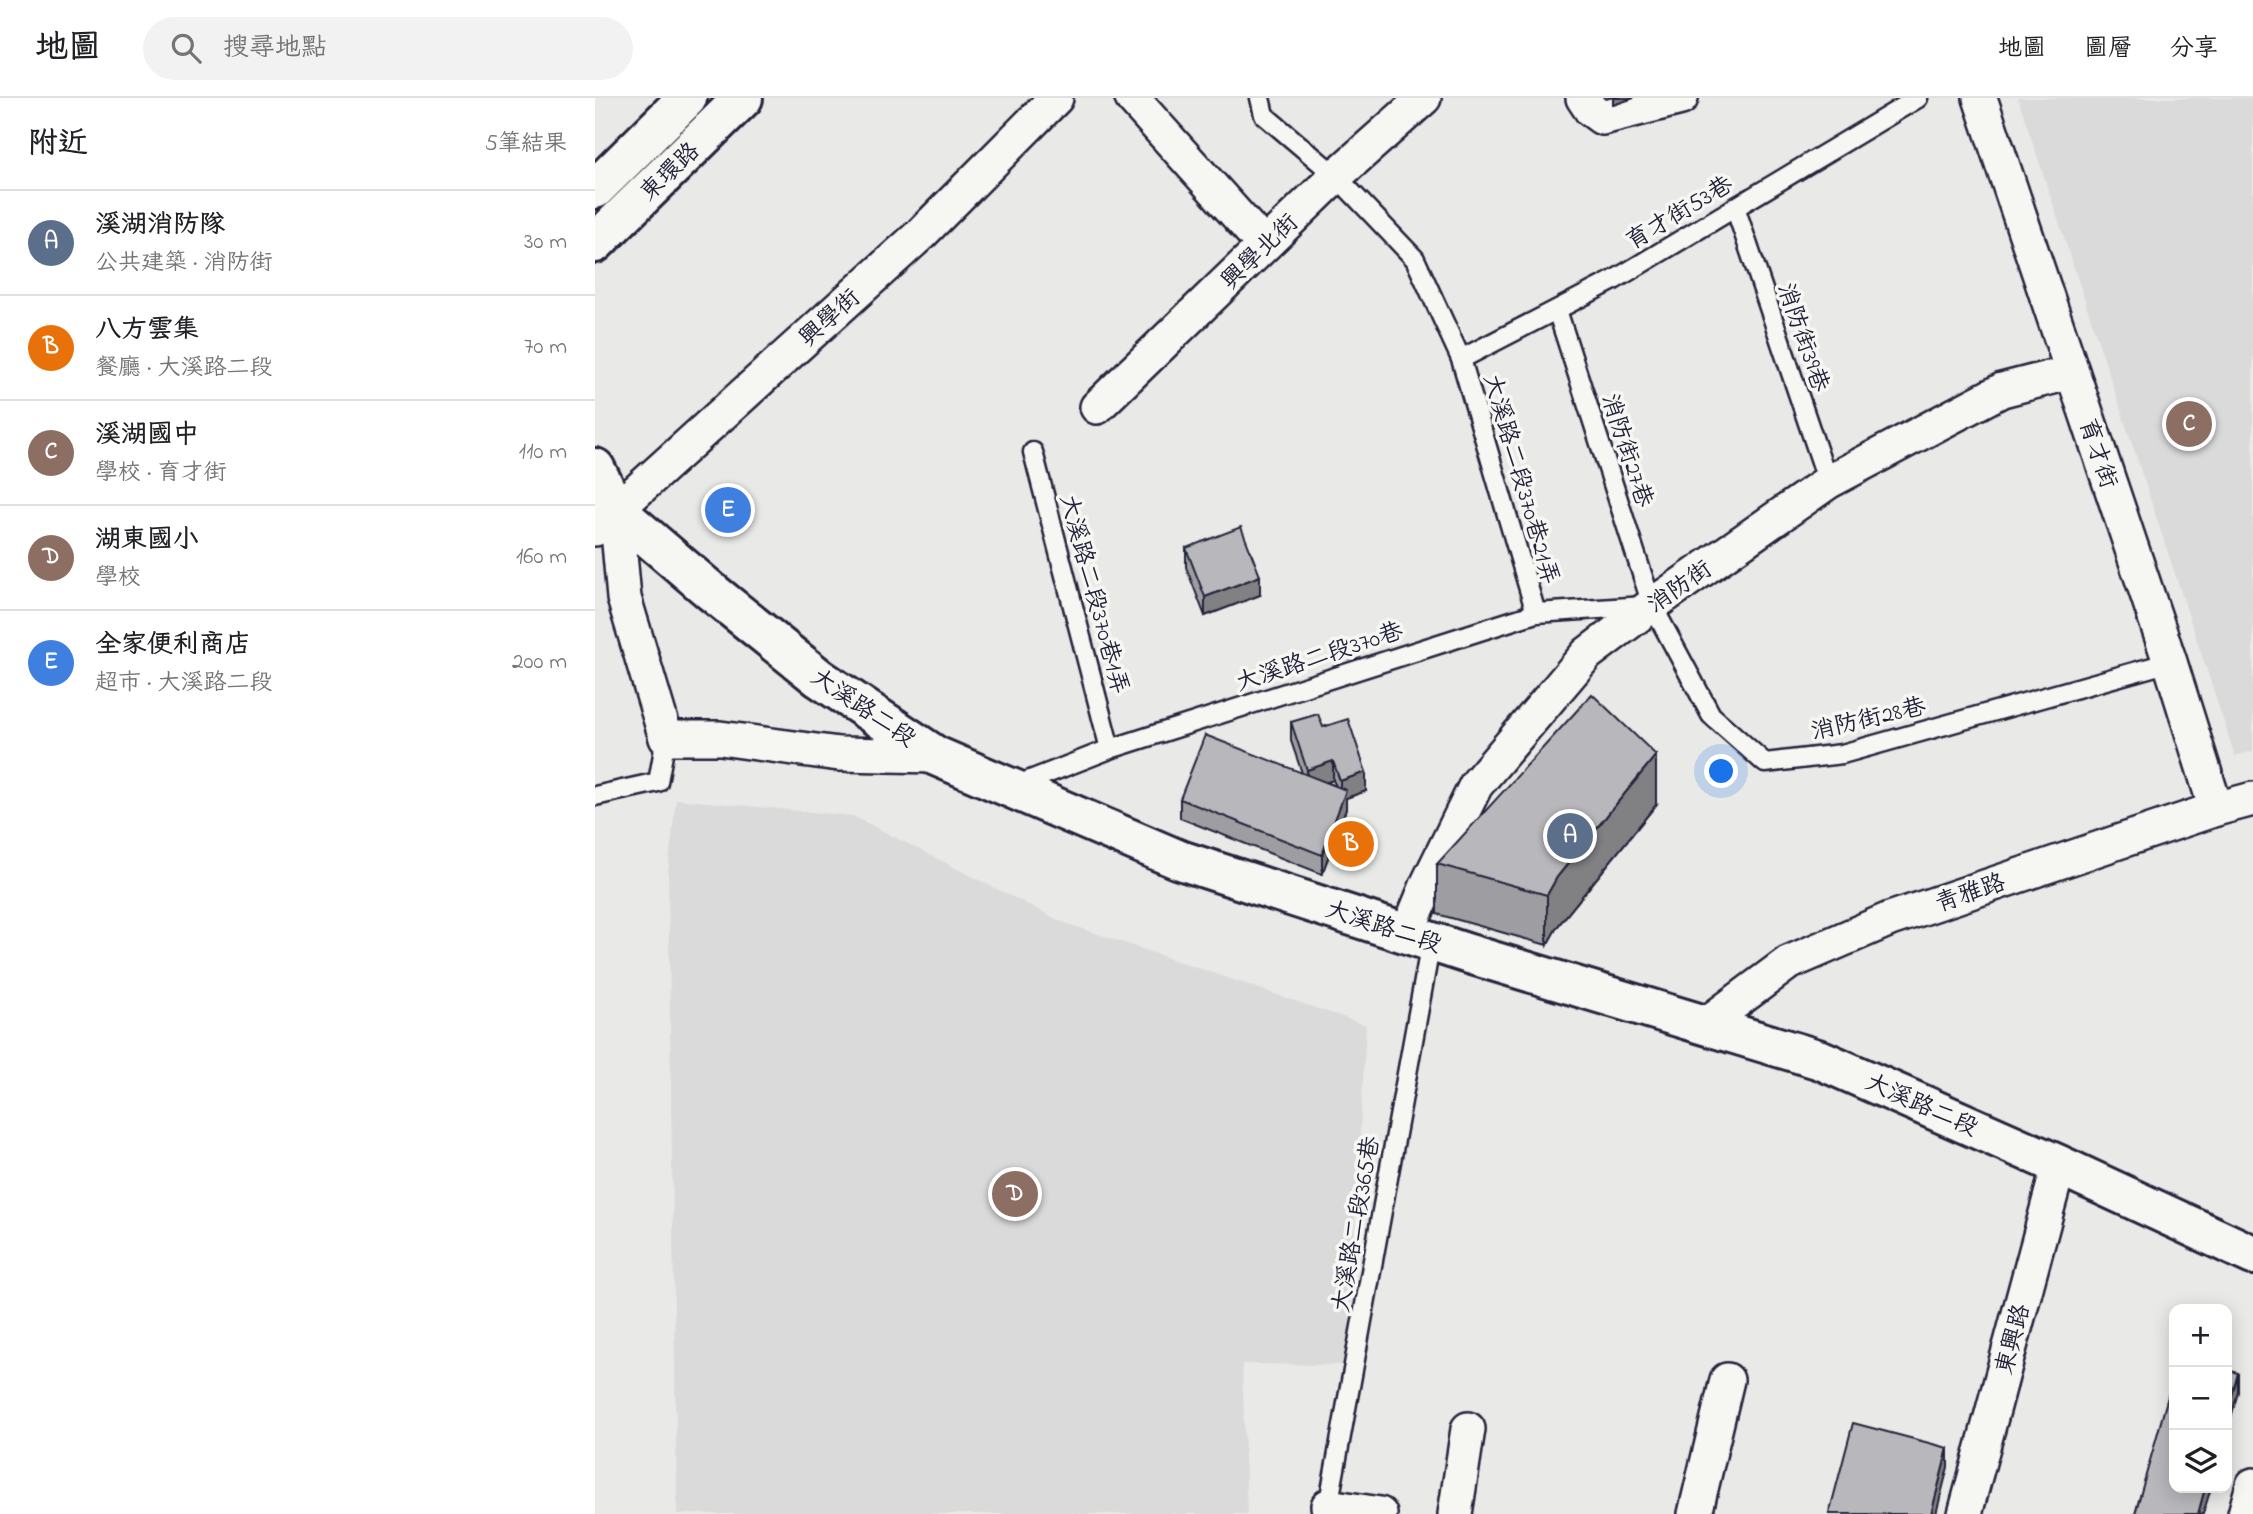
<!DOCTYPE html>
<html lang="zh-TW">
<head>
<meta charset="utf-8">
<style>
	:root { --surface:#fff; --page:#f2f2f2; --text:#202124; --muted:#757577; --line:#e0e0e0; --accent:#c8321e }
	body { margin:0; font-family:"Indie Flower","LXGW WenKai TC",sans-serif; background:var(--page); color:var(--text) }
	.controls { position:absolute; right:21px; bottom:21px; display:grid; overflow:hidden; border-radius:14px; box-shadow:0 4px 18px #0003 }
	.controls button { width:63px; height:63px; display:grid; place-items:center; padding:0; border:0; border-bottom:2px solid var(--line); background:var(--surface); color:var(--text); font:35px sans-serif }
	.you { position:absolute; left:1127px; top:674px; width:24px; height:24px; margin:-18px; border:5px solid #fff; border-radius:50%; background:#1a73e8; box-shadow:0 0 0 10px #1a73e833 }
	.badge { display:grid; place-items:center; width:46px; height:46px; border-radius:50%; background:var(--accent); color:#fff; font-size:23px; font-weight:700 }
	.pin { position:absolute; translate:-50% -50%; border:4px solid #fff; box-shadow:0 2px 7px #0006 }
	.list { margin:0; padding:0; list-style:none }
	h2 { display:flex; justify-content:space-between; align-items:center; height:91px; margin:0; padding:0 28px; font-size:30px }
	h2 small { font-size:23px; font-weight:400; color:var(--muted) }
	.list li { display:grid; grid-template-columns:46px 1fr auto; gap:21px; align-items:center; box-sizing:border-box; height:105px; padding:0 28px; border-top:2px solid var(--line) }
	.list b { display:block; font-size:26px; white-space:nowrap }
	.list p { margin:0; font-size:23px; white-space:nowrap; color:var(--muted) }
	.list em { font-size:23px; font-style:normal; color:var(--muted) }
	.icon { flex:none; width:38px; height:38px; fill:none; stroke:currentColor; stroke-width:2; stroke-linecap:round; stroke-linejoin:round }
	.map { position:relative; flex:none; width:1658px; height:1416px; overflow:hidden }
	header { display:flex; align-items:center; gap:42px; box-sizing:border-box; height:98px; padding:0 35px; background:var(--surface); border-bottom:2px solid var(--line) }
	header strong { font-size:33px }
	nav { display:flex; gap:38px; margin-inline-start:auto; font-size:24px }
	.search { width:490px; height:63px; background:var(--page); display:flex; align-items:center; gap:18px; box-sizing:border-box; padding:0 24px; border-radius:38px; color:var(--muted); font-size:26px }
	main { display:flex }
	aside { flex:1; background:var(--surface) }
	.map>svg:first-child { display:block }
	.built { fill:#dadada }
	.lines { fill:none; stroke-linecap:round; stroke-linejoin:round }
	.service-casing { stroke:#22223b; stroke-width:23 }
	.minor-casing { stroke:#22223b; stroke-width:38 }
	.secondary-casing { stroke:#22223b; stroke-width:44 }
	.primary-casing { stroke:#22223b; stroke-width:44 }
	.service { stroke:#f6f6f2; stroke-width:18 }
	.minor { stroke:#f6f6f2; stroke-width:33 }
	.secondary { stroke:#f6f6f2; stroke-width:38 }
	.primary { stroke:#f6f6f2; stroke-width:38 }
	.wall { fill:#9e9ea2; stroke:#22223b; stroke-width:2; fill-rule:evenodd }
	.shaded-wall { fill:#818184; stroke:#22223b; stroke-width:2 }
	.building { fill:#b8b8bc; stroke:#22223b; stroke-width:2 }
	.labels { text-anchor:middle; stroke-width:7; stroke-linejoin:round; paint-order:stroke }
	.street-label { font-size:24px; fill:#22223b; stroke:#f6f6f2 }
</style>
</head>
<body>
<header>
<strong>地圖</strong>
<div class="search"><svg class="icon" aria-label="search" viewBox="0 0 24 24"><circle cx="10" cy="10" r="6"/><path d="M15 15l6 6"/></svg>搜尋地點</div>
<nav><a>地圖</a><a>圖層</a><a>分享</a></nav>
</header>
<main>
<aside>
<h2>附近<small>5筆結果</small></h2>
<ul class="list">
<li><span class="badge" style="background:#5c6f8a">A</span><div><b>溪湖消防隊</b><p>公共建築 · 消防街</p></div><em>30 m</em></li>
<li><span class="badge" style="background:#e8710a">B</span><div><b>八方雲集</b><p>餐廳 · 大溪路二段</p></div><em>70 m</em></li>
<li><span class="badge" style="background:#8d6e63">C</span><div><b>溪湖國中</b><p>學校 · 育才街</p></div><em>110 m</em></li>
<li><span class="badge" style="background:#8d6e63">D</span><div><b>湖東國小</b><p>學校</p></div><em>160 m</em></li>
<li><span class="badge" style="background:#3f7fe0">E</span><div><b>全家便利商店</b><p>超市 · 大溪路二段</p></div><em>200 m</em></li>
</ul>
</aside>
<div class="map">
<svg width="1658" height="1416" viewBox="0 0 1658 1416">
	<rect width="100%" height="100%" fill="#e9e9e7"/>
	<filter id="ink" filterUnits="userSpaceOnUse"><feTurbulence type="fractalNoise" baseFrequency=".0143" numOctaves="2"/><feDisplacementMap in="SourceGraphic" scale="14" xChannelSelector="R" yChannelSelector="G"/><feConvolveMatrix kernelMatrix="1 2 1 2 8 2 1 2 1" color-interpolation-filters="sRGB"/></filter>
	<g filter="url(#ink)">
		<!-- built -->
		<g class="built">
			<polygon points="1423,0 1658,0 1658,653 1640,658"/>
			<polygon points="81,701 258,718 467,824 771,927 752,1267 647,1266 652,1416 82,1416 73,774"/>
		</g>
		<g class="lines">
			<!-- service casing -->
			<g class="service-casing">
				<g id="service">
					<polyline points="665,0 669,17 741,78 820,161 866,261 941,515"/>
					<polyline points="1140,109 1233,384"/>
					<polyline points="962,212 1057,507 1116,617 1170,665 1247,656 1575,564"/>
					<polyline points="866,261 1019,182 1323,0"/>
					<polyline points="438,354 515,651"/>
					<polyline points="420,688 515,651 941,515 1050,508"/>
					<polyline points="0,698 63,684 71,640"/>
					<polyline points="732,1415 836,844"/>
				</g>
			</g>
			<!-- minor casing -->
			<g class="minor-casing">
				<g id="minor">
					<polyline points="537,0 669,147"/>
					<polyline points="988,0 996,12 1007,20 1086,0"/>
					<polyline points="1385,0 1575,564 1621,711"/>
					<polyline points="502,309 741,78 829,0"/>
					<polyline points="21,412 29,500 71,640 125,640 244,656 341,658"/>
					<polyline points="0,431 326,136 461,0"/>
					<polyline points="812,836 833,785 881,687 992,556 1057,507 1233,384 1407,292 1477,274"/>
					<polyline points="1111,926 1193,865 1295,821 1621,711 1658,701"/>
					<polyline points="733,1408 785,1416"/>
					<polyline points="860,1416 873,1331"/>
					<polyline points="1100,1416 1132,1282"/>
					<polyline points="1370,1416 1464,1067"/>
					<polyline points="1650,1416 1658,1387"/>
				</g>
			</g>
			<!-- secondary casing -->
			<g class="secondary-casing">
				<polyline id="secondary" points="0,370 21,412 117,494 224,580 341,658 582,761 871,855 1226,962 1464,1067 1658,1157"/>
			</g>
			<!-- primary casing -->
			<g class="primary-casing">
				<g id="primary">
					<polyline points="0,91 92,0"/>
					<polyline points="0,145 148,0"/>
				</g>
			</g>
			<!-- service -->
			<use href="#service" class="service"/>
			<!-- minor -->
			<use href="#minor" class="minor"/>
			<!-- secondary -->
			<use href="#secondary" class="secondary"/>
			<!-- primary -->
			<use href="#primary" class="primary"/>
		</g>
		<!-- wall -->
		<g class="wall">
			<polygon points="591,450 665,497 610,518 591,469"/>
			<path d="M696,624l32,5 43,64 -20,7v11l-24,65 -142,-56v-19l122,-26 -11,-32zM738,682l3,6 -10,-4z"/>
			<polygon points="1061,707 962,829 952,847 842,816 842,766"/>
		</g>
		<!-- shaded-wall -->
		<g class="shaded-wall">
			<polygon points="1018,0 1039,0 1018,7"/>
			<polygon points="665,478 665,497 610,518 610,499"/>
			<polygon points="1061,657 1061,707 962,829 952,847 952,797 962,779"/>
			<polygon points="738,663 738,682 712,691 712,672"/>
			<polygon points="771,674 771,693 751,700 751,711 727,776 727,757 745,702 745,683"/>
			<polygon points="1643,1275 1643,1294 1632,1334 1632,1315"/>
			<polygon points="1353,1350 1353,1369 1341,1416 1336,1416"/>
			<polygon points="1610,1390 1616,1390 1608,1416 1603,1416"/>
		</g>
		<!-- building -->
		<g class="building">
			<polygon points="646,429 665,478 610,499 591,450"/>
			<polygon points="997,596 1061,657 962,779 952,797 842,766"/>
			<polygon points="723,616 728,629 753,621 771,674 745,683 738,663 712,672 696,624"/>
			<polygon points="610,637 751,692 727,757 585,701"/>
			<polygon points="1632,1272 1643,1275 1632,1315"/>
			<polygon points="1579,1277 1579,1390 1610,1390 1603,1416 1540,1416"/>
			<polygon points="1258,1325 1353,1350 1336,1416 1234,1416"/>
		</g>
	</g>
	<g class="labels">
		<!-- street labels -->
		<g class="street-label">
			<text transform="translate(74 73) rotate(-44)" y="8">東環路</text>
			<text transform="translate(1084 114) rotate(-31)" y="8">育才街53巷</text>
			<text transform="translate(664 153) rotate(-44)" y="8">興學北街</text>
			<text transform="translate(234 219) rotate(-42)" y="8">興學街</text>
			<text transform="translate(1209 239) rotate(71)" y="8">消防街39巷</text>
			<text transform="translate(1033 352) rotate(72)" y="8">消防街27巷</text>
			<text transform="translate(1504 355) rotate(71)" y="8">育才街</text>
			<text transform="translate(927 381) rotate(74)" y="8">大溪路二段370巷21弄</text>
			<text transform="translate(1084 488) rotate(-35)" y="8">消防街</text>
			<text transform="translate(500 496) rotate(75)" y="8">大溪路二段370巷1弄</text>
			<text transform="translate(724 558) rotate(-18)" y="8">大溪路二段370巷</text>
			<text transform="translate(269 609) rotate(34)" y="8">大溪路二段</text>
			<text transform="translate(1273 620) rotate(-13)" y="8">消防街28巷</text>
			<text transform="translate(1375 794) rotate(-19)" y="8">青雅路</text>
			<text transform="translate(789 828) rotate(18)" y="8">大溪路二段</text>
			<text transform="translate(1327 1006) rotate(24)" y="8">大溪路二段</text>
			<text transform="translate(760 1126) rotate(-80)" y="8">大溪路二段365巷</text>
			<text transform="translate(1417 1241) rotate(-75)" y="8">東興路</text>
		</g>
	</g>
</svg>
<div class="controls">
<button>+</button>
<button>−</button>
<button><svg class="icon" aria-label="layers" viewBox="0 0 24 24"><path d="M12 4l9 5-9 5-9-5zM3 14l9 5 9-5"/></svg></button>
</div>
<div class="you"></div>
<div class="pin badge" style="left:975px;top:738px;background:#5c6f8a">A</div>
<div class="pin badge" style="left:756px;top:746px;background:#e8710a">B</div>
<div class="pin badge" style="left:1594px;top:326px;background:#8d6e63">C</div>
<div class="pin badge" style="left:420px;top:1096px;background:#8d6e63">D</div>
<div class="pin badge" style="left:133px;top:412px;background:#3f7fe0">E</div>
</div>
</main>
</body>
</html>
